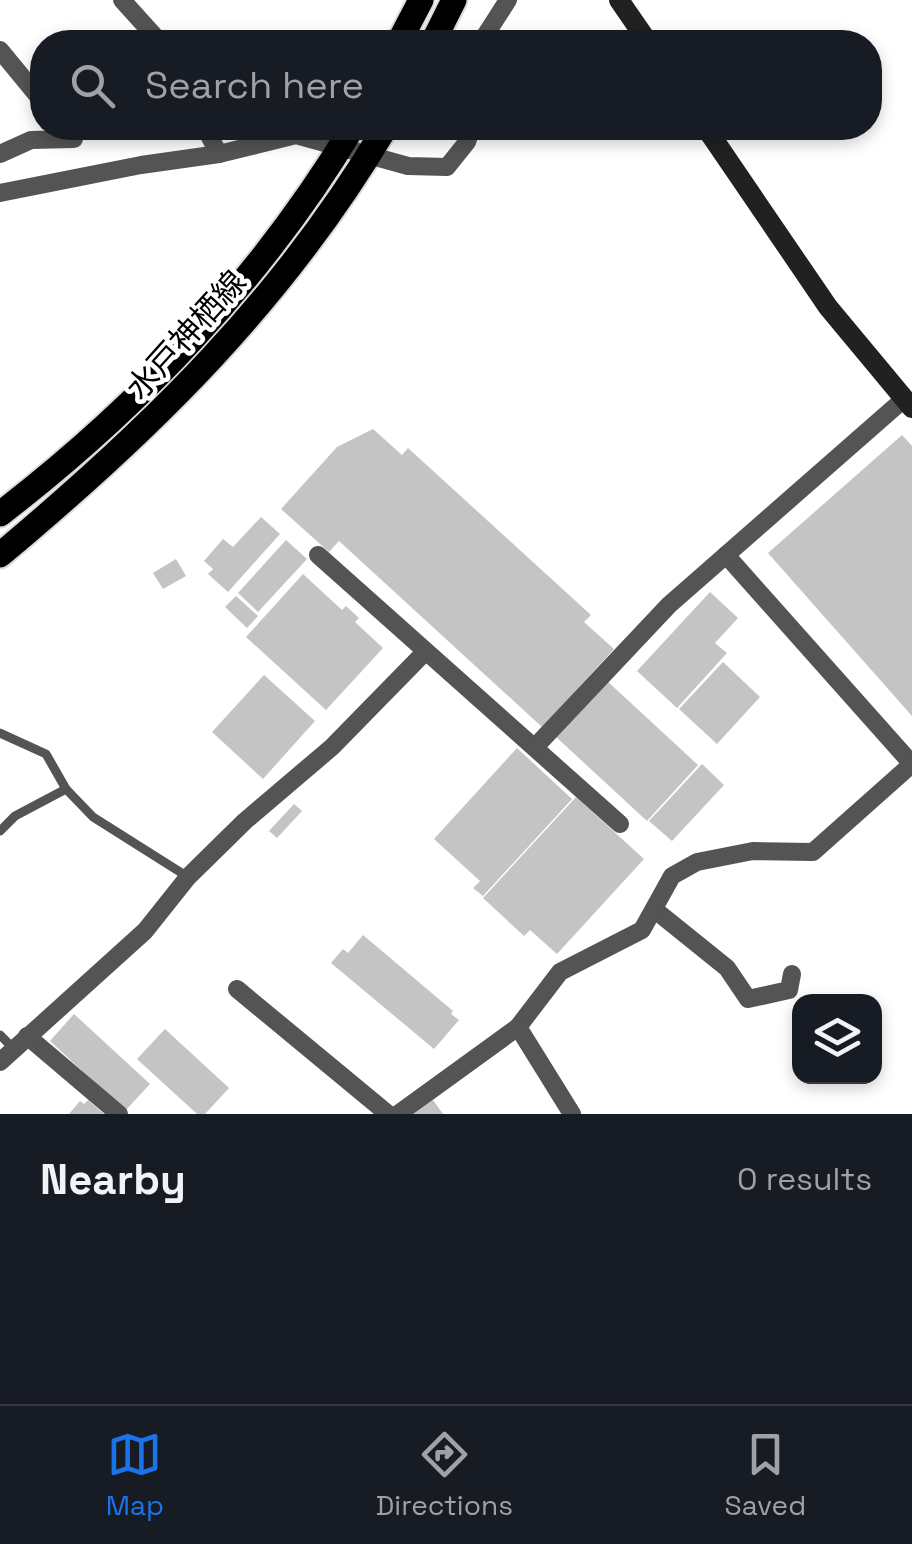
<!DOCTYPE html>
<html lang="en">
<head>
<meta charset="utf-8">
<style>
	:root { --surface:#171b24; --page:#242831; --text:#f1f3f6; --muted:#9ea1a6; --line:#363941; --accent:#1a73e8 }
	body { margin:0; font-family:"Space Grotesk","Noto Sans JP",sans-serif; background:var(--page); color:var(--text) }
	.controls { position:absolute; right:30px; bottom:30px; display:grid; overflow:hidden; border-radius:20px; box-shadow:0 5px 15px #0003 }
	.controls button { width:90px; height:90px; display:grid; place-items:center; padding:0; border:0; border-bottom:2px solid var(--line); background:var(--surface); color:var(--text); font:50px sans-serif }
	.list { margin:0; padding:0; list-style:none }
	h2 { display:flex; justify-content:space-between; align-items:center; height:130px; margin:0; padding:0 40px; font-size:42px }
	h2 small { font-size:32px; font-weight:400; color:var(--muted) }
	.icon { flex:none; width:55px; height:55px; fill:none; stroke:currentColor; stroke-width:2; stroke-linecap:round; stroke-linejoin:round }
	.map { position:relative; flex:none; width:912px; height:1114px; overflow:hidden }
	.search { position:absolute; background:var(--surface); box-shadow:0 5px 15px #0003; left:30px; right:30px; top:30px; height:110px; display:flex; align-items:center; gap:25px; box-sizing:border-box; padding:0 35px; border-radius:40px; color:var(--muted); font-size:38px }
	.sheet { height:290px; background:var(--surface) }
	nav { display:flex; justify-content:space-around; align-items:center; box-sizing:border-box; height:140px; border-top:2px solid var(--line); background:var(--surface); font-size:28px; color:var(--muted) }
	nav a { display:grid; justify-items:center; gap:5px }
	nav .on { color:var(--accent) }
	.map>svg:first-child { display:block }
	.building { fill:#c4c4c4 }
	.lines { fill:none; stroke-linecap:round; stroke-linejoin:round }
	.primary-casing { stroke:#dbdbdb; stroke-width:29 }
	.lane { stroke:#545454; stroke-width:9 }
	.street { stroke:#545454; stroke-width:18 }
	.secondary { stroke:#212121; stroke-width:20 }
	.primary { stroke:#000; stroke-width:25 }
	.labels { text-anchor:middle; stroke-width:9; stroke-linejoin:round; paint-order:stroke }
	.street-label { font-size:32px; fill:#000; stroke:#fff }
</style>
</head>
<body>
<div class="map">
<svg width="912" height="1114" viewBox="0 0 912 1114">
	<rect width="100%" height="100%" fill="#fff"/>
	<!-- building -->
	<g class="building">
		<polygon points="373,429 402,455 408,448 591,615 584,622 614,649 542,727 339,541 329,552 281,509 337,447"/>
		<polygon points="902,435 912,446 912,716 768,553"/>
		<polygon points="261,517 280,534 228,592 208,574 213,569 204,561 223,539 233,547"/>
		<polygon points="286,540 307,559 258,612 238,593"/>
		<polygon points="176,559 186,576 163,589 153,573"/>
		<polygon points="303,574 342,610 346,606 359,618 355,622 383,648 326,710 246,637"/>
		<polygon points="710,592 738,618 715,643 727,653 677,708 637,671"/>
		<polygon points="236,596 258,616 247,628 225,607"/>
		<polygon points="723,662 760,697 717,744 679,709"/>
		<polygon points="264,675 315,721 263,779 212,732"/>
		<polygon points="606,680 698,765 647,821 555,736"/>
		<polygon points="517,748 572,799 483,896 473,888 480,881 434,839"/>
		<polygon points="702,764 724,785 672,841 649,821"/>
		<polygon points="576,797 644,859 557,954 530,930 524,936 483,898"/>
		<polygon points="294,804 302,811 277,838 269,831"/>
		<polygon points="363,935 453,1011 451,1014 459,1020 434,1049 331,963 343,949 348,953"/>
		<polygon points="74,1014 150,1084 125,1111 50,1041"/>
		<polygon points="165,1029 229,1088 205,1114 197,1114 137,1059"/>
		<polygon points="88,1100 104,1114 69,1114 80,1101 84,1104"/>
		<polygon points="433,1100 443,1114 414,1114"/>
	</g>
	<g class="lines">
		<!-- primary casing -->
		<g class="primary-casing">
			<g id="primary">
				<polyline points="399,42 421,0"/>
				<polyline points="433,42 454,0"/>
				<path d="M0,514c138,-106 262,-236 352,-386"/>
				<path d="M0,555c152,-127 283,-255 385,-427"/>
			</g>
		</g>
		<!-- lane -->
		<g class="lane">
			<polyline points="0,733 46,754 66,789"/>
			<polyline points="0,831 15,816 66,789 93,817 188,877"/>
			<polyline points="0,1035 14,1049"/>
		</g>
		<!-- street -->
		<g class="street">
			<polyline points="122,0 160,42"/>
			<polyline points="481,42 508,0"/>
			<polyline points="0,50 42,101"/>
			<polyline points="205,128 219,154"/>
			<polyline points="0,154 31,140 74,139 64,128"/>
			<polyline points="0,193 141,165 219,154 296,135 408,166 447,167 467,142 472,128"/>
			<polyline points="318,555 620,824"/>
			<polyline points="726,555 912,764"/>
			<polyline points="536,746 669,605 904,399"/>
			<polyline points="655,910 727,968 748,999 789,990 792,974"/>
			<polyline points="237,989 388,1114"/>
			<polyline points="518,1027 560,972 642,930 672,876 697,862 753,851 813,852 912,764"/>
			<polyline points="27,1036 119,1114"/>
			<polyline points="0,1062 145,931 188,877 245,821 332,747 424,653"/>
			<polyline points="398,1114 518,1027 572,1114"/>
		</g>
		<!-- secondary -->
		<g class="secondary">
			<polyline points="619,0 648,42"/>
			<polyline points="706,128 828,307 912,408"/>
		</g>
		<!-- primary -->
		<use href="#primary" class="primary"/>
	</g>
	<g class="labels">
		<!-- street labels -->
		<g class="street-label">
			<text transform="translate(186 335) rotate(-48)" y="11">水戸神栖線</text>
		</g>
	</g>
</svg>
<div class="controls">
<button><svg class="icon" aria-label="layers" viewBox="0 0 24 24"><path d="M12 4l9 5-9 5-9-5zM3 14l9 5 9-5"/></svg></button>
</div>
<div class="search"><svg class="icon" aria-label="search" viewBox="0 0 24 24"><circle cx="10" cy="10" r="6"/><path d="M15 15l6 6"/></svg>Search here</div>
</div>
<section class="sheet">
<h2>Nearby<small>0 results</small></h2>
<ul class="list">
</ul>
</section>
<nav>
<a class="on"><svg class="icon" aria-label="map" viewBox="0 0 24 24"><path d="M3 6l6-2 6 2 6-2v14l-6 2-6-2-6 2zM9 4v14M15 6v14"/></svg>Map</a>
<a><svg class="icon" aria-label="directions" viewBox="0 0 24 24"><path d="M12 3l9 9-9 9-9-9zM9 14v-3h6M13 9l2 2-2 2"/></svg>Directions</a>
<a><svg class="icon" aria-label="saved" viewBox="0 0 24 24"><path d="M7 4h10v16l-5-4-5 4z"/></svg>Saved</a>
</nav>
</body>
</html>
